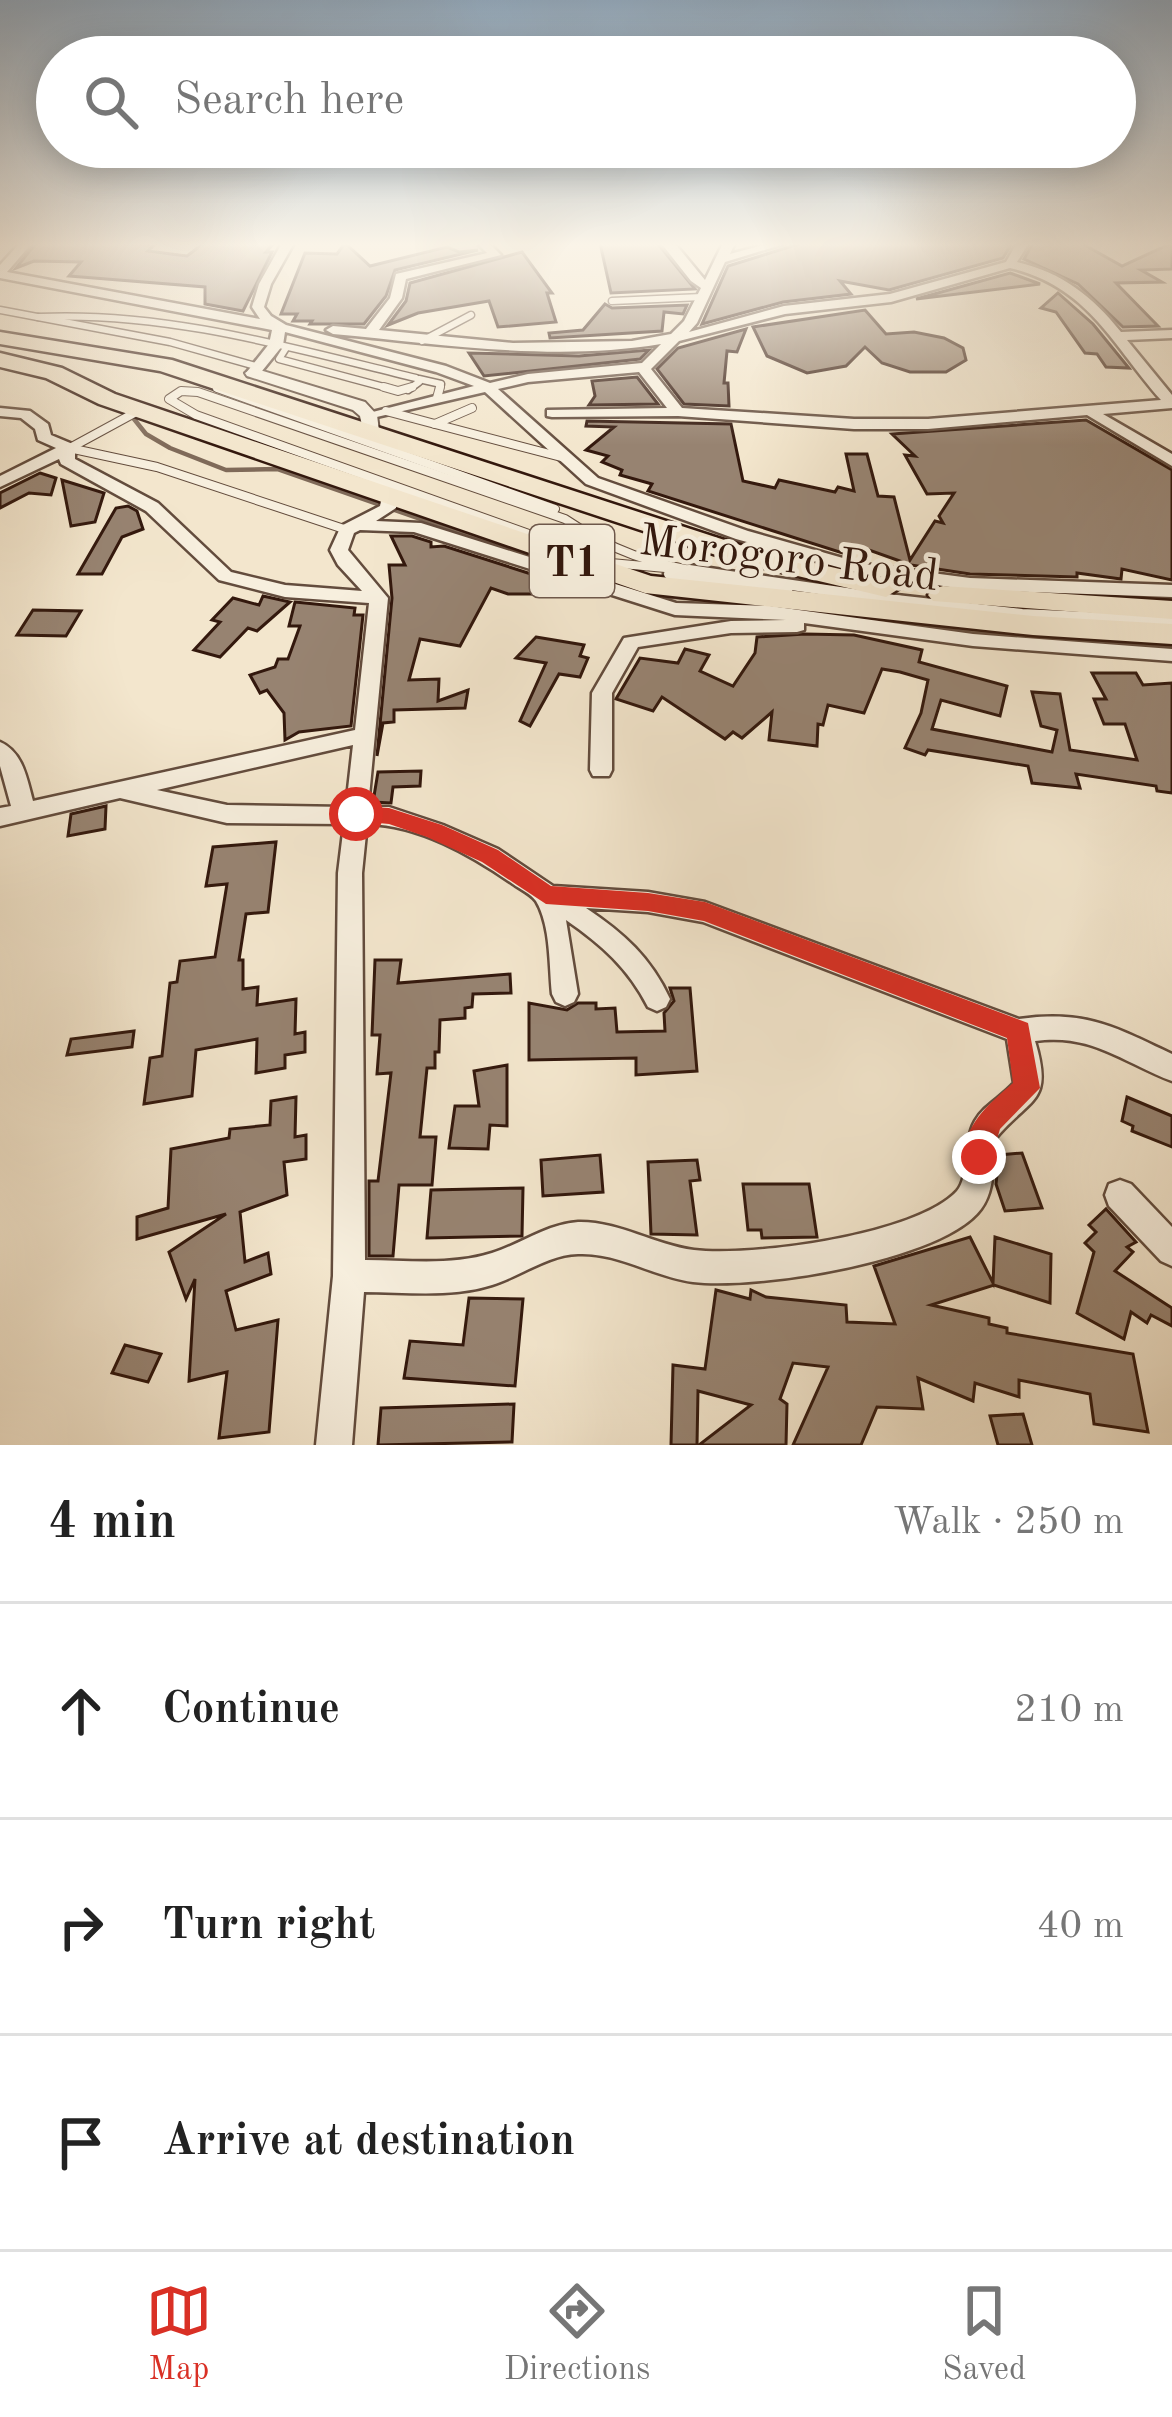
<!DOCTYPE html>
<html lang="en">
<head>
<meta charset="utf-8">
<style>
	:root { --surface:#fff; --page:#f6f6f6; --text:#222; --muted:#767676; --line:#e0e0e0; --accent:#d93025 }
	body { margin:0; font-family:"Old Standard TT",serif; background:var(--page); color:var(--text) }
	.stop { position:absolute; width:36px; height:36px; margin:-27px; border:9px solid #d93025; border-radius:50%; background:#fff }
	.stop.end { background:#d93025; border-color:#fff; box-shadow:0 3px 12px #0008 }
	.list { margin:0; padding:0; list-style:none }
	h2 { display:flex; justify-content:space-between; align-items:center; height:156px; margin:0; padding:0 48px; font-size:51px }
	h2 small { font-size:39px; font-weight:400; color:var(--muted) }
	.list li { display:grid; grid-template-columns:78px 1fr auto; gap:36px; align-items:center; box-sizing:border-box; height:216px; padding:0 48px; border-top:3px solid var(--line) }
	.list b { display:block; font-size:45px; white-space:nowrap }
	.list em { font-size:39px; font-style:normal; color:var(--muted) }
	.icon { flex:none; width:66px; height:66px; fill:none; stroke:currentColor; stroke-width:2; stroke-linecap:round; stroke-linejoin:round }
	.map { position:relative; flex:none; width:1172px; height:1445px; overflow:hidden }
	.search { position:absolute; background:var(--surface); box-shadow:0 6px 30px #0003; left:36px; right:36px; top:36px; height:132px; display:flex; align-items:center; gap:30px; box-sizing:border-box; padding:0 42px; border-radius:66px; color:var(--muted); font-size:45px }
	.sheet { height:804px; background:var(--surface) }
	nav { display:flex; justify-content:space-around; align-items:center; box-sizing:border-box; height:168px; border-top:3px solid var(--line); background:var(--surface); font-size:33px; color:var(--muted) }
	nav a { display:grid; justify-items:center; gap:6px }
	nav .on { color:var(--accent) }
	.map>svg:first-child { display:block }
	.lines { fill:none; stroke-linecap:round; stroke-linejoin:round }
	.stream-far1 { stroke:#7f6a59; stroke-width:4.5 }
	.stream { stroke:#7f6a59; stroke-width:6 }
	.building { fill:#978371; stroke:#33180d; stroke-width:3 }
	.service-far2-casing { stroke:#634c3d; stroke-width:9 }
	.service-far1-casing { stroke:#634c3d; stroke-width:10 }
	.service-casing { stroke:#634c3d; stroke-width:15 }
	.minor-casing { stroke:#634c3d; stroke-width:5 }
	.tertiary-casing { stroke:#634c3d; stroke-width:4 }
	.trunk-casing { stroke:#33180d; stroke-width:5 }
	.service-far2 { stroke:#f7efde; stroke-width:6 }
	.service-far1 { stroke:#f7efde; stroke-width:8 }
	.service { stroke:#f7efde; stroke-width:10 }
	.minor { fill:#f7efde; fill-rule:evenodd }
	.tertiary { fill:#f7efde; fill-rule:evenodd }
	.trunk { fill:#f3e6cd; fill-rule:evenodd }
	.route { fill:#d93025 }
	.labels { text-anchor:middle; stroke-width:9; stroke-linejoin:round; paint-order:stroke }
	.shield { fill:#f7efde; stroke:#6e584c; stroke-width:3 }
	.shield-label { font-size:42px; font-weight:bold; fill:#33180d }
	.street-label { font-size:45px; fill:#33180d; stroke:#f7efde }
</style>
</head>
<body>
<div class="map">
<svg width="1172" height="1445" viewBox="0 0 1172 1445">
	<rect width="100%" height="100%" fill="#f3e6cd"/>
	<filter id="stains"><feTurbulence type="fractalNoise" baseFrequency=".00167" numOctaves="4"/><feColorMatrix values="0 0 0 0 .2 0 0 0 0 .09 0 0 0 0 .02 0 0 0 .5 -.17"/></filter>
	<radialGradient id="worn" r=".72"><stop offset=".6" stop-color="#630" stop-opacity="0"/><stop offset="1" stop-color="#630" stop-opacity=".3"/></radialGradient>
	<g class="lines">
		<!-- stream-far1 -->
		<polyline class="stream-far1" points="134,419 146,434 170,448 226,470 277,469 524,555"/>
		<!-- stream -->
		<g class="stream">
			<polyline points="645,594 721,600"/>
			<polyline points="883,618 1063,640 1172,644"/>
		</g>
	</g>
	<!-- building -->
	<g class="building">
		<polygon points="36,243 155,244 148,251 187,256 204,243 274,243 266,252 272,252 243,311 205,304 205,287 69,276 81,262 34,261 16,268"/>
		<polygon points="345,243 370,266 447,247 459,252 478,250 395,270 386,296 364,324 310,324 312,321 293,321 297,314 281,314 305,253 337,254"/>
		<polygon points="600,243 657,243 695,289 611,293"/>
		<polygon points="802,243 1012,243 1003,258 889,290 840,281 851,294 783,302 702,324 728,266"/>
		<polygon points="1033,243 1081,243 1122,266 1172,243 1172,269 1141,270 1162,282 1116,283 1158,326 1123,327 1078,284 1024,259"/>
		<polygon points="522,252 552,293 547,293 556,322 498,327 489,301 418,313 388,325 406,301 410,283"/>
		<polygon points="1010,273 1040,284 916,299"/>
		<polygon points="1058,293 1093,324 1129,368 1106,367 1097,354 1085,353 1056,312 1041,308"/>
		<polygon points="605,304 612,308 687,305 683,314 664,312 662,331 550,338 549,333 583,330"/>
		<polygon points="865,310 886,334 914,332 944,338 963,348 966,360 946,372 910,372 882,363 865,347 846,366 807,373 767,356 753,327"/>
		<polygon points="746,329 737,352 727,351 724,383 728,383 729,406 684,404 657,369 678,348"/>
		<polygon points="649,350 640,359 484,376 469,353 579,356"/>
		<polygon points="637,377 658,404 589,405 595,396 592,381"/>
		<polygon points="1086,420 1172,470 1172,580 1122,569 1121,579 1077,573 1077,577 970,574 911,565 858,546 852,556 648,491 652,484 620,475 622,470 602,462 608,456 586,450 614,427 586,426 587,421 731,424 743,481 775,488 779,480 835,492 838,487 854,491 846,454 867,454 878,496 894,497 910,560 935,521 943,523 939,516 954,493 927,494 905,455 915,456 892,434"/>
		<polygon points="40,473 56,478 51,495 29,493 0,508 0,493"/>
		<polygon points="62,480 104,493 95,522 71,526"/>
		<polygon points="128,506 137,511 143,529 122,537 102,574 78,574 116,508"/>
		<polygon points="391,536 412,536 431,542 431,547 444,546 553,581 547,594 508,594 491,588 460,646 420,639 409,680 439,679 438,701 468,690 465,708 394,710 394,722 383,723 377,756 392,598 389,565 405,565"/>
		<polygon points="263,596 290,602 257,631 248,628 220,657 194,650 220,622 212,620 233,598 259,605"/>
		<polygon points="295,602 355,608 354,615 363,615 351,726 299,732 285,740 284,713 267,690 260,693 250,675 275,667 278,659 288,659 300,626 289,626"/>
		<polygon points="33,610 81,611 66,636 17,635"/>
		<polygon points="805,634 854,635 922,650 919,662 1007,686 1000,716 941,700 932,729 1052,752 1057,730 1041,726 1032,692 1060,694 1070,750 1137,760 1125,724 1104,724 1094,699 1106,699 1092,673 1136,673 1143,685 1172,683 1172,793 1157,791 1156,786 1076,774 1080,788 1032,783 1028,766 928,750 925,755 905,748 921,713 928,680 900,672 882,669 864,713 828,705 823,725 818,724 817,746 769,740 772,712 742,738 733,732 725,739 662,697 653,711 616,699 640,658 678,663 685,649 709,655 700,671 733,686 755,653 757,637"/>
		<polygon points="536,637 584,645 580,656 588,658 580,677 559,674 530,726 520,721 546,663 516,658"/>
		<polygon points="421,771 420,786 393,787 391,803 373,802 378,772"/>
		<polygon points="106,806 105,829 68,836 71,814"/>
		<polygon points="276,842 268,912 246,914 239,960 243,960 243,989 258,987 257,1005 296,999 295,1034 305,1032 305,1052 285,1055 285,1068 256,1073 257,1039 196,1050 192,1096 144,1104 150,1058 162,1056 170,983 177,982 180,961 215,957 227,884 206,886 213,847"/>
		<polygon points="375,960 401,960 398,983 510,974 511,993 473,994 472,1007 465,1008 465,1018 440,1020 439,1052 435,1052 435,1068 427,1068 420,1137 436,1137 432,1185 399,1185 393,1256 369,1256 369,1181 378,1181 391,1073 377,1074 380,1035 372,1035"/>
		<polygon points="670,988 690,988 697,1071 636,1075 636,1058 529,1060 529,1003 567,1010 578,1003 596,1003 596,1009 615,1008 617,1032 665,1031 664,1013 674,1001"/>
		<polygon points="134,1031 132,1047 67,1055 71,1039"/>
		<polygon points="507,1065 507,1126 490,1125 488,1149 449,1148 455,1106 479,1106 474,1071"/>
		<polygon points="296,1097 295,1137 306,1135 306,1159 284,1162 287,1195 240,1212 245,1262 268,1253 271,1274 226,1291 236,1330 278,1320 269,1432 219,1438 227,1372 189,1381 195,1279 186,1299 169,1252 226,1214 137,1239 137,1217 168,1208 171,1149 229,1138 230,1129 270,1125 271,1101"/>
		<polygon points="1127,1097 1172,1116 1172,1147 1132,1131 1133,1126 1122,1121"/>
		<polygon points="1022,1153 1042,1208 1005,1211 996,1184 999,1155"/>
		<polygon points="600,1155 603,1192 543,1196 541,1160"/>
		<polygon points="697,1160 700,1180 690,1181 697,1235 651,1234 648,1162"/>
		<polygon points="743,1184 809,1184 817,1237 762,1238 761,1230 748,1230"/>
		<polygon points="523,1188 522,1236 427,1238 431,1190"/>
		<polygon points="1106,1209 1136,1242 1127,1247 1133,1252 1115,1271 1172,1308 1172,1326 1151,1315 1147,1323 1131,1312 1124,1339 1077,1313 1094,1252 1085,1243 1096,1232 1089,1225"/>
		<polygon points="970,1237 993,1283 995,1237 1051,1254 1050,1303 994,1285 931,1305 989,1318 989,1324 1007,1328 1007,1333 1133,1354 1148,1432 1094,1424 1090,1394 1019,1380 1019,1397 975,1383 973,1401 918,1378 923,1409 877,1407 861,1445 793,1445 828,1367 793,1363 780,1399 787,1404 786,1445 699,1445 751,1405 698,1391 697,1445 671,1445 673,1365 705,1369 716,1290 750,1299 751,1290 766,1297 846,1305 847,1322 895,1324 874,1266"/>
		<polygon points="469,1298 523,1299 515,1386 404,1378 410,1341 463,1345"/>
		<polygon points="125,1345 161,1354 148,1382 112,1373"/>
		<polygon points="514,1404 512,1442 378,1445 381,1408"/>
		<polygon points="1023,1414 1032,1445 998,1445 990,1416"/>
	</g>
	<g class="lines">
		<!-- service-far2 casing -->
		<g class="service-far2-casing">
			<g id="service-far2">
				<polyline points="612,301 702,297"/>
				<polyline points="0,310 170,342 259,367"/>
				<path d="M38,317c129,-6 254,31 378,61l3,4 -11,8"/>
				<polyline points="422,341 471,315"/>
				<polyline points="286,348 279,359 395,390"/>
				<polyline points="419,379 441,384 439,390"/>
				<polyline points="217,388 223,390"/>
			</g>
		</g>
		<!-- service-far1 casing -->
		<g class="service-far1-casing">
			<g id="service-far1">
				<polyline points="384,387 398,391 412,387"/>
				<polyline points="217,388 555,509"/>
				<polyline points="437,398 440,387"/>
				<polyline points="386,411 435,424 472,408"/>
				<polyline points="435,424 565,458"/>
				<polyline points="69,448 157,467 347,530"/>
				<polyline points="70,448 138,411"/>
				<path d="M593,557l-397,-142 -27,-16 12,-8 17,1 367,127c47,32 88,46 144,54"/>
				<polyline points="611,563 687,570"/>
			</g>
		</g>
		<!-- service casing -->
		<g class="service-casing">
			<g id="service">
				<polyline points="689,570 901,601"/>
				<polyline points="669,574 788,588"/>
				<polyline points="896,600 1022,614 1172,621"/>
			</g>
		</g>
		<!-- minor casing -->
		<g class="minor-casing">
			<g id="minor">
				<path d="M20,243h12l-25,29 253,47 -8,-12 7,-23 23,-41h12l-23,41 -7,23 7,9 15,9 160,41 44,17 38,-9 114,-11 19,-19c-108,18 -220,0 -328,-10l-7,-4 7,-4 33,3 24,-31 6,-24 91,-21 -10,-10h12l12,12 -95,24 -4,19 -23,32 134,13 119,-2 39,-7 13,-13 17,-33 -10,-7 -30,-38 16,3 28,34 18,-37h12l-5,11 40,-11 14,1 -59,18 -28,61 -8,9 95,-26 106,-12 116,-32 11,-19h12l-12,19c46,11 75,34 104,70l51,-2v8l-45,2 45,55v13l-69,6 69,40v12l-85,-51 -159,14h-74l-176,-13 -126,1 -5,-1v-6l120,-2 -28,-36 -111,10 -30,7 100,89 150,53 116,33 106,14 202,7v12l-202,-7 -107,-16 -127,-35 -150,-55 -101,-92 -117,27 -7,-4 113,-29 -38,-14 -151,-40 -2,13 -25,31h-10l-2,-3 23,-29 3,-14 -272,-52v-13zM1010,268c79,19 102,77 151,132l-233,19h-74l-172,-11 -31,-39 28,-28 106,-27 106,-12z"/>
				<path d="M0,408l30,3 18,13 3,11 24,10v14l83,44 73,69 54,13 77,6 -24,-26 -8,-15 11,-24 39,-20 2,-10 8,-5 8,5 -2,12 -20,13 45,2 255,80 94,3 203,28 199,15v12l-199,-15 -169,-23v7l-7,2 -66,1 -93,14 -26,46v77l-3,6h-16l-3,-6 2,-77 32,-55 107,-17 55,-1 -111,-5 -261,-83 -54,-2 -6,3 -6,17 40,48 -20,209h21l54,18 55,24 55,37 95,6 57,10 314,117c67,-9 94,7 153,35v27c-50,-19 -80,-48 -137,-40 19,63 -5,56 -39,97 -4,23 0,51 -15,71 -38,52 -226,81 -288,73 -39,-5 -75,-30 -115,-28 -31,1 -57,22 -86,31 -41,13 -86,7 -128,7l-12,153h-36l17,-169 5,-403 6,-49 -117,-1 -107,-25 -120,28v-18l11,-2 -11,-40v-24c23,10 27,37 33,59l322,-71 14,-127 -84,-6 -66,-17 -73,-69 -85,-47 -2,-5 -59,28v-11l56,-28 -18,-8 -3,-11 -14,-11 -21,-2zM353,745l-7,62 -119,-2 -70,-15zM367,824c52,1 104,31 146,60 7,5 18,10 23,17 15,25 13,65 16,93l4,8 9,4 9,-4 4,-8 -12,-74c36,25 62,48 82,87l9,4 9,-4 4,-8c-19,-41 -46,-66 -84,-91l62,4 55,10 304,117 7,44c-12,14 -30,22 -39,38 -12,21 -5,55 -18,70 -40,44 -206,66 -263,59 -40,-5 -75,-29 -116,-28 -31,2 -57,22 -86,31 -40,13 -86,7 -127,7l-3,-387z"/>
				<polygon points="1120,1180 1131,1184 1172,1227 1172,1266 1161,1261 1109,1206 1105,1195 1109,1184"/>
			</g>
		</g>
		<!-- tertiary casing -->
		<g class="tertiary-casing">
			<polygon id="tertiary" points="253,368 365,402 377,415 379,431 364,435 360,416 353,410 247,376 245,373"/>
		</g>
		<!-- trunk casing -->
		<g class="trunk-casing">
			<g id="trunk">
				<polygon points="0,332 172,360 749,548 896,582 900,588 886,597 731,560 160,371 0,344"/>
				<polygon points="0,353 62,368 115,394 651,576 1033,616 1172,624 1172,644 1033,635 645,593 99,404 46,378 0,367"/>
				<polygon points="943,586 1172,601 1172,619 933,601 928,595 933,589"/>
			</g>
		</g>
		<!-- service-far2 -->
		<use href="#service-far2" class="service-far2"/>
		<!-- service-far1 -->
		<use href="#service-far1" class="service-far1"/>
		<!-- service -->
		<use href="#service" class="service"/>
		<!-- minor -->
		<use href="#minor" class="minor"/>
		<!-- tertiary -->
		<use href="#tertiary" class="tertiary"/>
		<!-- trunk -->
		<use href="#trunk" class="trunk"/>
	</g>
	<!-- sky -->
	<linearGradient id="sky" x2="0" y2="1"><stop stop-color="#92acc3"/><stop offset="0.55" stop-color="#faf4e8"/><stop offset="1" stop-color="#faf4e8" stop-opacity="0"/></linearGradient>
	<rect width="1172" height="445" fill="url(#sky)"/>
	<!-- route -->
	<path class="route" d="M356,806l33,2 53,17 56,25 53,36 97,7 57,9 323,121 12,65 -40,41 -11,37 -10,4 -10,-4c-15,-34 21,-63 44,-83l-6,-45 -303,-117 -56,-10 -102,-7 -64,-42 -55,-25 -38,-13 -41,-4 -3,-6z"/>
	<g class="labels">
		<!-- shield labels -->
		<rect class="shield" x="530" y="525" width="84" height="72" rx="9"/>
		<g class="shield-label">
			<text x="572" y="576">T1</text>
		</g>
		<!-- street labels -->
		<g class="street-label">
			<text transform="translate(789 556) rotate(7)" y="16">Morogoro Road</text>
		</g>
	</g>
	<rect width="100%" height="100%" filter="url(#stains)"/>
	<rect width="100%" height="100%" fill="url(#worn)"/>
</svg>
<div class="stop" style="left:356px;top:814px"></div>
<div class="stop end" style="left:979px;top:1157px"></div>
<div class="search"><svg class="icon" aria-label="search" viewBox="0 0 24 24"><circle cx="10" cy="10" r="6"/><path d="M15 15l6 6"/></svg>Search here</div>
</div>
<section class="sheet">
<h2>4 min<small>Walk · 250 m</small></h2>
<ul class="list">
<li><svg class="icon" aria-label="ahead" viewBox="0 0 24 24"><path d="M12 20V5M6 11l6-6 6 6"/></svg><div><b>Continue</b></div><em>210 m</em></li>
<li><svg class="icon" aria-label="right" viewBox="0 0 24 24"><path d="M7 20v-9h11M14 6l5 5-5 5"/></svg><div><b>Turn right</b></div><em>40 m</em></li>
<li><svg class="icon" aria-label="arrive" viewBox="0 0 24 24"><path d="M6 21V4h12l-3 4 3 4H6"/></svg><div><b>Arrive at destination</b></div></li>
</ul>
</section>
<nav>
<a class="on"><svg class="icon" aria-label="map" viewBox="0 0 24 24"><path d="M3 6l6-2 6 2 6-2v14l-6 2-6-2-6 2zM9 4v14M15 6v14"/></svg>Map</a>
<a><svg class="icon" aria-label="directions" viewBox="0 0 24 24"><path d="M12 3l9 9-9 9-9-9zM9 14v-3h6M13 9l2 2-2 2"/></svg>Directions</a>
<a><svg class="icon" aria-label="saved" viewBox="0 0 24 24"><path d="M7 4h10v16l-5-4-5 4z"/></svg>Saved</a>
</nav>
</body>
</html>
